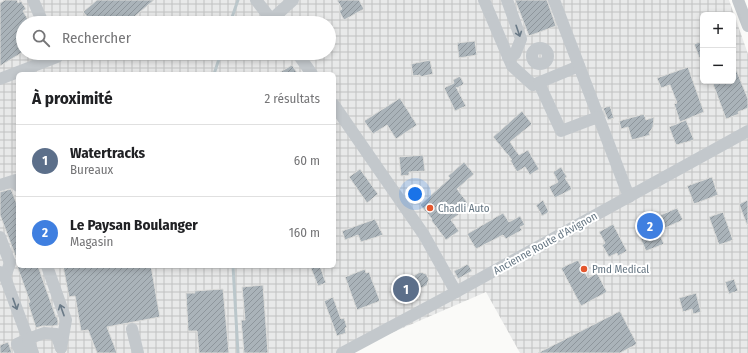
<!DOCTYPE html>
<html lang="fr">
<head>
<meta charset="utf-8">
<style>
	:root { --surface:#fff; --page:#f2f2f2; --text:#202124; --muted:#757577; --line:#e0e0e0; --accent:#e4572e }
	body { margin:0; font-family:"Fira Sans Condensed",sans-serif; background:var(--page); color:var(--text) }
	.controls { position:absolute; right:12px; top:12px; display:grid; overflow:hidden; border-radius:6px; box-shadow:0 2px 6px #0003 }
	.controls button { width:36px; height:36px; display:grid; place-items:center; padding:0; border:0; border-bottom:1px solid var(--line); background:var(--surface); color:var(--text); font:20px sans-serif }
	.you { position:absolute; left:415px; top:194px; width:14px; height:14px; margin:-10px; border:3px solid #fff; border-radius:50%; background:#1a73e8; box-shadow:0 0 0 6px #1a73e833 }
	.badge { display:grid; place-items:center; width:26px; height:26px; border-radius:50%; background:var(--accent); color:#fff; font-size:13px; font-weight:700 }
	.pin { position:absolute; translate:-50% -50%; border:2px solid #fff; box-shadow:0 1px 4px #0006 }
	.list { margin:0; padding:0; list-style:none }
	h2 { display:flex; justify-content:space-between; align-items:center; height:52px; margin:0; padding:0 16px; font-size:17px }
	h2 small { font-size:13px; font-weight:400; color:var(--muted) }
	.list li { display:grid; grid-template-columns:26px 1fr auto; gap:12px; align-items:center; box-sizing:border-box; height:72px; padding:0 16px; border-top:1px solid var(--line) }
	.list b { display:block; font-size:15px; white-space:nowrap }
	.list p { margin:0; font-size:13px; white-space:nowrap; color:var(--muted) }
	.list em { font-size:13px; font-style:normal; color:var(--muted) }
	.icon { flex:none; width:22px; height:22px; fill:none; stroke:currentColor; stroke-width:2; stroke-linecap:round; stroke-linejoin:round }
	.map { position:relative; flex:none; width:748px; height:353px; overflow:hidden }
	.search { position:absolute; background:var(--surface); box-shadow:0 2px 6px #0003; left:16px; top:16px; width:320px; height:44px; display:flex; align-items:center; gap:10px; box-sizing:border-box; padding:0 14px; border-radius:22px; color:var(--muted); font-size:15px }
	.panel { position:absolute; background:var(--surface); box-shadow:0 2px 6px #0003; left:16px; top:72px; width:320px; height:196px; border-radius:6px }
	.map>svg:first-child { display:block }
	.industrial { fill:url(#industrial-grid); fill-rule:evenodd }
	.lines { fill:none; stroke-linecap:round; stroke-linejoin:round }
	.stream { stroke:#bbc7cb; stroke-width:3 }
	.building { fill:url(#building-hatch); stroke:#dcdcda }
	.minor { stroke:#c3c8cc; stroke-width:12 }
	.oneway { stroke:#6a7a87 }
	.poi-dot { fill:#e4572e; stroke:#fff; stroke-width:1.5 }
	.labels { text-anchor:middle; stroke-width:4; stroke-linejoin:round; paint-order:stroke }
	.poi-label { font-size:11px; fill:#657683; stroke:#fff; text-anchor:start }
	.street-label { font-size:11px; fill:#657683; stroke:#fff }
</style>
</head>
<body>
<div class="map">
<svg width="748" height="353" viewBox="0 0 748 353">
	<defs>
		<pattern id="industrial-grid" width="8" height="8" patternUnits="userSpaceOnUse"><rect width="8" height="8" fill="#e8e9e9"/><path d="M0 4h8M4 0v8" fill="none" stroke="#c0c1c2"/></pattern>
		<pattern id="building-hatch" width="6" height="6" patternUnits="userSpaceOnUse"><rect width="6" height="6" fill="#aab3b9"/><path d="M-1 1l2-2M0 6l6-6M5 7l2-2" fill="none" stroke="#8e969c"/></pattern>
	</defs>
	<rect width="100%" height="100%" fill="#fafaf8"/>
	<!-- industrial -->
	<path class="industrial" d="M0,0h729l19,54v299h-228l-34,-61 -141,61h-345zM703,15h30v66h-30zM23,23h306v30h-306zM18,74h316v192h-316z"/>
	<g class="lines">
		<!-- stream -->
		<g class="stream">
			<polyline points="230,23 238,0"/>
			<polyline points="214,74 221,53"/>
			<polyline points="233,266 238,353"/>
		</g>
	</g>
	<!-- building -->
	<g class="building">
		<polygon points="5,0 17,0 18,3 21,1 26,9 23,11 30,23 23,23 23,52 0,66 0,3"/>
		<polygon points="97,0 154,0 127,23 93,23 83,12"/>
		<polygon points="337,0 359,0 364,9 344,20 339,11 342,9"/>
		<polygon points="515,0 547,0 556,26 529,36"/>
		<polygon points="475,41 477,55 459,58 457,43"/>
		<polygon points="703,41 703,67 694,44"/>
		<polygon points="430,60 433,74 420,77 420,75 413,76 411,64"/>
		<polygon points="733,62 748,99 748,108 738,112 739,114 726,119 713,84 721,81 733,81"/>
		<polygon points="292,65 298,74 277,74"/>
		<polygon points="688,67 704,112 680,122 674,104 677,103 670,85 661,88 657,78"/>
		<polygon points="460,76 464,84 457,88 456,87 466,106 455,111 444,88 454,83 453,80"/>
		<polygon points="400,98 417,125 396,139 387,125 373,134 364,121"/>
		<polygon points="610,106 614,118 608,120 603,108"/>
		<polygon points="522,111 532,124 510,142 519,155 528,150 539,169 530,175 525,167 517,172 510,160 512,160 493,137"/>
		<polygon points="644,114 646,120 654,117 653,127 649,133 650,135 632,140 628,127 621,129 619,121"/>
		<polygon points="686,120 694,140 676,145 669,127"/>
		<polygon points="423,155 425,171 409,172 409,175 401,176 399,157"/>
		<polygon points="464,162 474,174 457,189 470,206 451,220 459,231 446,240 431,220 432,219 420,205 450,178 448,176"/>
		<polygon points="561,167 567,177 565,178 572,189 555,198 549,187 558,182 553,172"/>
		<polygon points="360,169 378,194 367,203 349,177"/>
		<polygon points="712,177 718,195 694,204 687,186"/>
		<polygon points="11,189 18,207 17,264 17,260 0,215 0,192"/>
		<polygon points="543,200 549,212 542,216 536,205"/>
		<polygon points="748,200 748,224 747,225 739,204"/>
		<polygon points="677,208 683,220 658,231 664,244 646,251 635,226"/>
		<polygon points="723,212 733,240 719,245 709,217"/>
		<polygon points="503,213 509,222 520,216 525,225 520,227 522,230 506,239 503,235 476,249 467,234"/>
		<polygon points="375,219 383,235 361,242 358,235 345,240 342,231"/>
		<polygon points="613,224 627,251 618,256 617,253 609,257 602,245 605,243 599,232"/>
		<polygon points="578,260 588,278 597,273 607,292 581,306 561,268"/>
		<polygon points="468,264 472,271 458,279 454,271"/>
		<polygon points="17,266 38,266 56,317 57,317 58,321 58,325 53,326 42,326 36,328 28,303 30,302"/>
		<polygon points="63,266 151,266 160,317 107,327 117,353 97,353 88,330 81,331 75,296 69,297"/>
		<polygon points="310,266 320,266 326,283 318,286"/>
		<polygon points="365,269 366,273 369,272 380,301 357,310 345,277"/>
		<polygon points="420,272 426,274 429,279 427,285 422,288 412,284 415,275"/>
		<polygon points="734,279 738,291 729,294 725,282"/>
		<polygon points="263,285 268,353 244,353 241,320 245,320 242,287"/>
		<polygon points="223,289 229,353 199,353 197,331 188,331 186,293 195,293 194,291"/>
		<polygon points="696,293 701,312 693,314 692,309 683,312 679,298"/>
		<polygon points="333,297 341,319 344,318 347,327 345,328 346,333 337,336 324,301"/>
		<polygon points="620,311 637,344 620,353 538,353"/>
		<polygon points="8,342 12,353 0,353 0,345"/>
	</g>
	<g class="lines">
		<!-- minor -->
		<g class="minor">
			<polyline points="33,0 43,23"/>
			<polyline points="256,0 274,23"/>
			<polyline points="484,0 512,66 533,85 579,66"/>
			<polyline points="507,0 521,39 515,54 508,57"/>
			<polyline points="554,0 629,197"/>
			<polyline points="738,0 748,26"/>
			<polyline points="271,20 293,0"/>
			<circle cx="540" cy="56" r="8"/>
			<polyline points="297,53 312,74"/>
			<polyline points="0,79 57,57 55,53"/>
			<polyline points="539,83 561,131 598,117"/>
			<polyline points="334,105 424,235 456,292"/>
			<polyline points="0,185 16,180 18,186"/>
			<polyline points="0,237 10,263 5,277"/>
			<polyline points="47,266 66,320 61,348"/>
			<polyline points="0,272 5,277 28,339 17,344 21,353"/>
			<polyline points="132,329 138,353"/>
			<polyline points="33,353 28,339 44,333 56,334 61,348"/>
			<polyline points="342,353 456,292 748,131"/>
		</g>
	</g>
	<!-- one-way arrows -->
	<defs><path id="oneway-shaft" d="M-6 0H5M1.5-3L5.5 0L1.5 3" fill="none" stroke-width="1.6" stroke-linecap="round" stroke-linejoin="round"/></defs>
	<g class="oneway">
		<use href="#oneway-shaft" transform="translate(518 31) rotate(71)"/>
		<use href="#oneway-shaft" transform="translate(15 304) rotate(70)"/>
		<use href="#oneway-shaft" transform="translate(62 310) rotate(-110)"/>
	</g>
	<!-- markers -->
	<g class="poi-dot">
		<circle cx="430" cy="208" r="4"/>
		<circle cx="584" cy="269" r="4"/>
	</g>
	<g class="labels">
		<!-- poi labels -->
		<g class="poi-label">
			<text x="438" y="212">Chadli Auto</text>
			<text x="592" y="273">Pmd Medical</text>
		</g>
		<!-- street labels -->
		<g class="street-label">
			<text transform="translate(545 243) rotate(-29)" y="4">Ancienne Route d'Avignon</text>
		</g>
	</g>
</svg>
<div class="controls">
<button>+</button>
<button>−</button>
</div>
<div class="you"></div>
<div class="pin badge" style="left:406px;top:289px;background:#5c6f8a">1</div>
<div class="pin badge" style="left:650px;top:226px;background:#3f7fe0">2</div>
<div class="search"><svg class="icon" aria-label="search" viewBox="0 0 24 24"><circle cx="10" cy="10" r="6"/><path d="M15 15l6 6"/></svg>Rechercher</div>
<section class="panel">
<h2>À proximité<small>2 résultats</small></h2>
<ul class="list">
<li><span class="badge" style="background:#5c6f8a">1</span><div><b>Watertracks</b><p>Bureaux</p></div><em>60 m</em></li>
<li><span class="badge" style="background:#3f7fe0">2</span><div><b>Le Paysan Boulanger</b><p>Magasin</p></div><em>160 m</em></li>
</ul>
</section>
</div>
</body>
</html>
